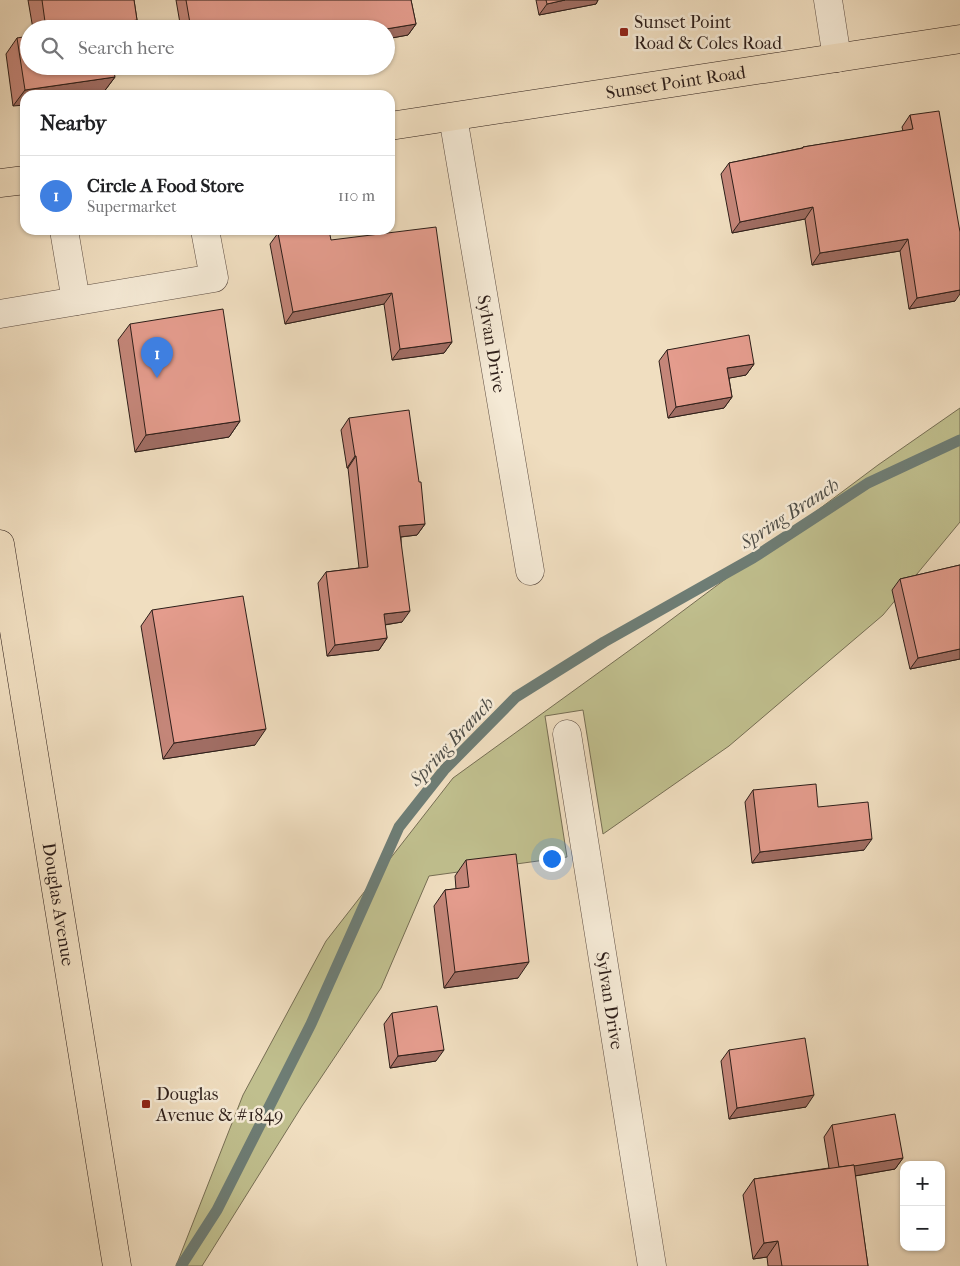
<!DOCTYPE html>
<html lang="en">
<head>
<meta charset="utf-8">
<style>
	:root { --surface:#fff; --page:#f2f2f2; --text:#202124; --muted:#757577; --line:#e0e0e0; --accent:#0b8043 }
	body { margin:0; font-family:"IM FELL French Canon",serif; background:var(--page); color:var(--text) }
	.controls { position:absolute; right:15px; bottom:15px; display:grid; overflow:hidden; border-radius:10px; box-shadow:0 1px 4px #0004 }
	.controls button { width:45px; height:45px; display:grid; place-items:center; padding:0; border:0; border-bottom:1px solid var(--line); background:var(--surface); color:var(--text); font:25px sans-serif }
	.you { position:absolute; left:551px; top:858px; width:18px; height:18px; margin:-12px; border:4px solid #fff; border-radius:50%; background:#1a73e8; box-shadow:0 0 0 8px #1a73e833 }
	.badge { display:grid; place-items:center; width:32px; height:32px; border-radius:50%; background:var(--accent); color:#fff; font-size:16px; font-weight:700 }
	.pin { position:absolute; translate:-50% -41px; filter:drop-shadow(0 1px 2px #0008) }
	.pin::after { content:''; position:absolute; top:26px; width:18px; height:15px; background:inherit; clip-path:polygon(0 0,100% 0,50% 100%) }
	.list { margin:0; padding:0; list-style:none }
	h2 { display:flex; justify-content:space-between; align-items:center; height:65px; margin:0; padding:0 20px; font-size:21px }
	h2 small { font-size:16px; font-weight:400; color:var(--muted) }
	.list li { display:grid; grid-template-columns:32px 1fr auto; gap:15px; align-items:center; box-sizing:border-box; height:80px; padding:0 20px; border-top:1px solid var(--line) }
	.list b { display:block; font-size:19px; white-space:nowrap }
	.list p { margin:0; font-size:16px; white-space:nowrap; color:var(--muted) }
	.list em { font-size:16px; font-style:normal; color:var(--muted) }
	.icon { flex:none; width:28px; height:28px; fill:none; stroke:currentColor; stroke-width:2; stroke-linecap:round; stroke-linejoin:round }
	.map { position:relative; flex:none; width:960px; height:1266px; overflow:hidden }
	.search { position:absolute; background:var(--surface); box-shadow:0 1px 4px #0004; left:20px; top:20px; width:375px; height:55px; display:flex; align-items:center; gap:12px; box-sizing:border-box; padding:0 18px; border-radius:28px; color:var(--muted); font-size:19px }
	.panel { position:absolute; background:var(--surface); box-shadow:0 1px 4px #0004; left:20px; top:90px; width:375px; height:145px; border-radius:15px }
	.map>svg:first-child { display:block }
	.green { fill:#c0bf8e; stroke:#766e54 }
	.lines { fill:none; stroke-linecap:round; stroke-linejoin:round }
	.stream { stroke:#6e7d75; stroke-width:11 }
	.minor-casing { stroke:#5e4e43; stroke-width:29 }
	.major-casing { stroke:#2d1e19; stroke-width:29 }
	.minor { stroke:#f5ead6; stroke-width:28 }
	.major { stroke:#f0dec0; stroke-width:28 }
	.wall { fill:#c48679; stroke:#2d1e19 }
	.shaded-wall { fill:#a06d63; stroke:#2d1e19 }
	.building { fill:#e49c8d; stroke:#2d1e19 }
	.poi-dot { fill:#8f2418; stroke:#f5ead6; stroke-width:2 }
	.labels { text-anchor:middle; stroke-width:5; stroke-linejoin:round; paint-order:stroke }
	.poi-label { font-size:18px; fill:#2d1e19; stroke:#f5ead6; text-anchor:start }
	.street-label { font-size:18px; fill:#2d1e19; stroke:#f5ead6 }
	.water-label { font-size:19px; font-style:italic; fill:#4e4d47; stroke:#f5ead6 }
</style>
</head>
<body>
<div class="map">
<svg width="960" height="1266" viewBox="0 0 960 1266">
	<rect width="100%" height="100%" fill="#f0dec0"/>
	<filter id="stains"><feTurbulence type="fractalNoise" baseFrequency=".004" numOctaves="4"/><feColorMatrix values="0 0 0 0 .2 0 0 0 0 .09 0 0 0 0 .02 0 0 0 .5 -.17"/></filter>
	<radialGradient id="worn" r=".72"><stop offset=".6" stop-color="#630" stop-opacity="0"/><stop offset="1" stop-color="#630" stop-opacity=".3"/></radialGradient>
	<!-- green -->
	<polygon class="green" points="960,408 960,522 883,615 729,746 603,834 583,710 545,716 567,857 429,876 381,988 302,1106 202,1266 176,1266 243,1095 326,941 453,778 652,634 878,465"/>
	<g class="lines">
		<!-- stream -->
		<polyline class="stream" points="181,1266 217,1210 311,1024 399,827 444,770 516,697 604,642 753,558 868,483 960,440"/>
		<!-- minor casing -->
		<g class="minor-casing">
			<g id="minor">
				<polyline points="828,0 837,58"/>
				<path id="s1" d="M453,117l77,454"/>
				<polyline points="64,230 76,301"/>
				<polyline points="0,314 214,278 205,230"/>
				<path id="s2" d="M567,734l85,532"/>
			</g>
		</g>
		<!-- major casing -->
		<g class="major-casing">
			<g id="major">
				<path id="s3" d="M390,126l570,-87"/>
				<polyline points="0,183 25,180"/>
				<path id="s4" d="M0,544l117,722"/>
			</g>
		</g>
		<!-- minor -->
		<use href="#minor" class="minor"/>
		<!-- major -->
		<use href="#major" class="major"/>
	</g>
	<!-- wall -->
	<g class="wall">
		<polygon points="28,0 134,0 137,20 131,29 33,29"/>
		<polygon points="176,0 411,0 416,24 408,35 386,39 386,29 181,29"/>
		<polygon points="536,0 598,0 596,4 539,15"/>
		<polygon points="17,38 115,77 103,93 89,95 25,95 13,106 6,54"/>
		<polygon points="910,115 955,301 909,309 900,251 812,265 805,219 732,233 721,174 729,163 802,148 803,147 903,131 902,127"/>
		<polygon points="278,233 331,240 452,342 444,353 392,360 384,304 285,324 270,244"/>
		<polygon points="130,324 240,421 229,437 135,452 118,340"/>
		<polygon points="667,350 754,364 746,375 729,378 732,397 724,408 668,418 659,361"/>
		<polygon points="349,418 425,524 417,535 401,537 402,622 385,625 387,638 379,650 327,656 318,583 326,572 359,568 348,468 347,468 341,430"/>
		<polygon points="960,565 960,659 910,669 892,590 900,579"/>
		<polygon points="152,610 255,745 163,759 141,626"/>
		<polygon points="753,790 818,807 864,850 752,863 745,802"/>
		<polygon points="466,860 518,978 444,988 434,906 445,890 456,889 455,876"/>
		<polygon points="392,1013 436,1061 390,1068 384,1024"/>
		<polygon points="729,1050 806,1107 729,1119 721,1061"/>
		<polygon points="832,1125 903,1158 895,1169 855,1176 868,1266 768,1266 767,1257 753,1259 743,1195 754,1179 829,1168 824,1137"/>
	</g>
	<!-- shaded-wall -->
	<g class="shaded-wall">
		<polygon points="565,0 598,0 596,4 539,15 547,4"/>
		<polygon points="137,20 131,29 104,29 107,25"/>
		<polygon points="416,24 408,35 386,39 386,29"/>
		<polygon points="115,77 103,93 89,95 25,95 25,105 13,106 25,90"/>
		<polygon points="813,207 805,219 732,233 740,222"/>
		<polygon points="908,239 900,251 812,265 820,253"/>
		<polygon points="960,290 960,294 955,301 909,309 917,298"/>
		<polygon points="392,293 384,304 285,324 293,312"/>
		<polygon points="452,342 444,353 392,360 400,349"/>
		<polygon points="754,364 746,375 719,380 727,368"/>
		<polygon points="732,397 724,408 668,418 676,407"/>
		<polygon points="240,421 229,437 135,452 146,435"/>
		<polygon points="355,456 356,456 348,468 347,468"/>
		<polygon points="425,524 417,535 391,538 399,526"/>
		<polygon points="410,611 402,622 376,626 384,614"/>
		<polygon points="387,638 379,650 327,656 335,645"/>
		<polygon points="960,649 960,659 910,669 918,658"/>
		<polygon points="266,729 255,745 163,759 174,743"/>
		<polygon points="872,839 864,850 752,863 760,852"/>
		<polygon points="529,962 518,978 444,988 455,972"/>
		<polygon points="444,1050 436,1061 390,1068 398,1056"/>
		<polygon points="814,1095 806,1107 729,1119 737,1108"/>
		<polygon points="903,1158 895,1169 831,1180 839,1168"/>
		<polygon points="778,1241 767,1257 753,1259 764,1243"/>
	</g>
	<!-- building -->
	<g class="building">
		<polygon points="42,0 134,0 137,20 107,25 108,29 46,29"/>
		<polygon points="186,0 411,0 416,24 386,29 191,29"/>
		<polygon points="546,0 565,0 547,4"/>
		<polygon points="29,36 29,66 113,66 115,77 25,90 17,38"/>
		<polygon points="939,111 960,232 960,290 917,298 908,239 820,253 813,207 740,222 729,163 803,148 803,147 913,129 910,115"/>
		<polygon points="436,227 452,342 400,349 392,293 293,312 278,233 293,230 329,230 331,240"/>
		<polygon points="223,309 240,421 146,435 130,324"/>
		<polygon points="749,335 754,364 727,368 732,397 676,407 667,350"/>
		<polygon points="409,410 419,482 421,482 425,524 399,526 410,611 384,614 387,638 335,645 326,572 368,567 356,456 355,456 349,418"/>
		<polygon points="960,565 960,649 918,658 900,579"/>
		<polygon points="243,596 266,729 174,743 152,610"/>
		<polygon points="816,784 818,807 868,802 872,839 760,852 753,790"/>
		<polygon points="516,854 529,962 455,972 445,890 469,887 466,860"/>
		<polygon points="437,1006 444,1050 398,1056 392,1013"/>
		<polygon points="805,1038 814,1095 737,1108 729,1050"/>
		<polygon points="895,1114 903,1158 854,1166 854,1165 839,1167 832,1125"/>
		<polygon points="854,1165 868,1266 782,1266 778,1241 764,1243 754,1179"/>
	</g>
	<!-- markers -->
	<g class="poi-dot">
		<rect x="619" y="27" width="10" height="10" rx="2.5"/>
		<rect x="141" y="1099" width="10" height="10" rx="2.5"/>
	</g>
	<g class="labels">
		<!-- poi labels -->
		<g class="poi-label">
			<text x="634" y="28">Sunset Point<tspan x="634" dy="21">Road &amp; Coles Road</tspan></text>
			<text x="156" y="1100">Douglas<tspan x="156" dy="21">Avenue &amp; #1849</tspan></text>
		</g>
		<!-- street labels -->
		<g class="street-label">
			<text dy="6" stroke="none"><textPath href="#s3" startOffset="289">Sunset Point Road</textPath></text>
			<text dy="6" stroke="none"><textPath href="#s1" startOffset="230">Sylvan Drive</textPath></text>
			<text dy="6" stroke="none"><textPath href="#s4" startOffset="365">Douglas Avenue</textPath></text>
			<text dy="6" stroke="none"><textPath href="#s2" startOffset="270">Sylvan Drive</textPath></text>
		</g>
		<!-- water labels -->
		<g class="water-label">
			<text transform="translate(789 513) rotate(-33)" y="7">Spring Branch</text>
			<text transform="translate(451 741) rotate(-47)" y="7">Spring Branch</text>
		</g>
	</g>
	<rect width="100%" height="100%" filter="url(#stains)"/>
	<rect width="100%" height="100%" fill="url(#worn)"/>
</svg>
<div class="controls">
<button>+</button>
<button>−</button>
</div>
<div class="you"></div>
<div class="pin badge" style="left:157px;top:378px;background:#3f7fe0">1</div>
<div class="search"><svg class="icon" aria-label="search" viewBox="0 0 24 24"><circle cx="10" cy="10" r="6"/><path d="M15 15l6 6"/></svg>Search here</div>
<section class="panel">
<h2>Nearby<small></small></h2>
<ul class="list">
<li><span class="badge" style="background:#3f7fe0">1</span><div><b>Circle A Food Store</b><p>Supermarket</p></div><em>110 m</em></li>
</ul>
</section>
</div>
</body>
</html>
